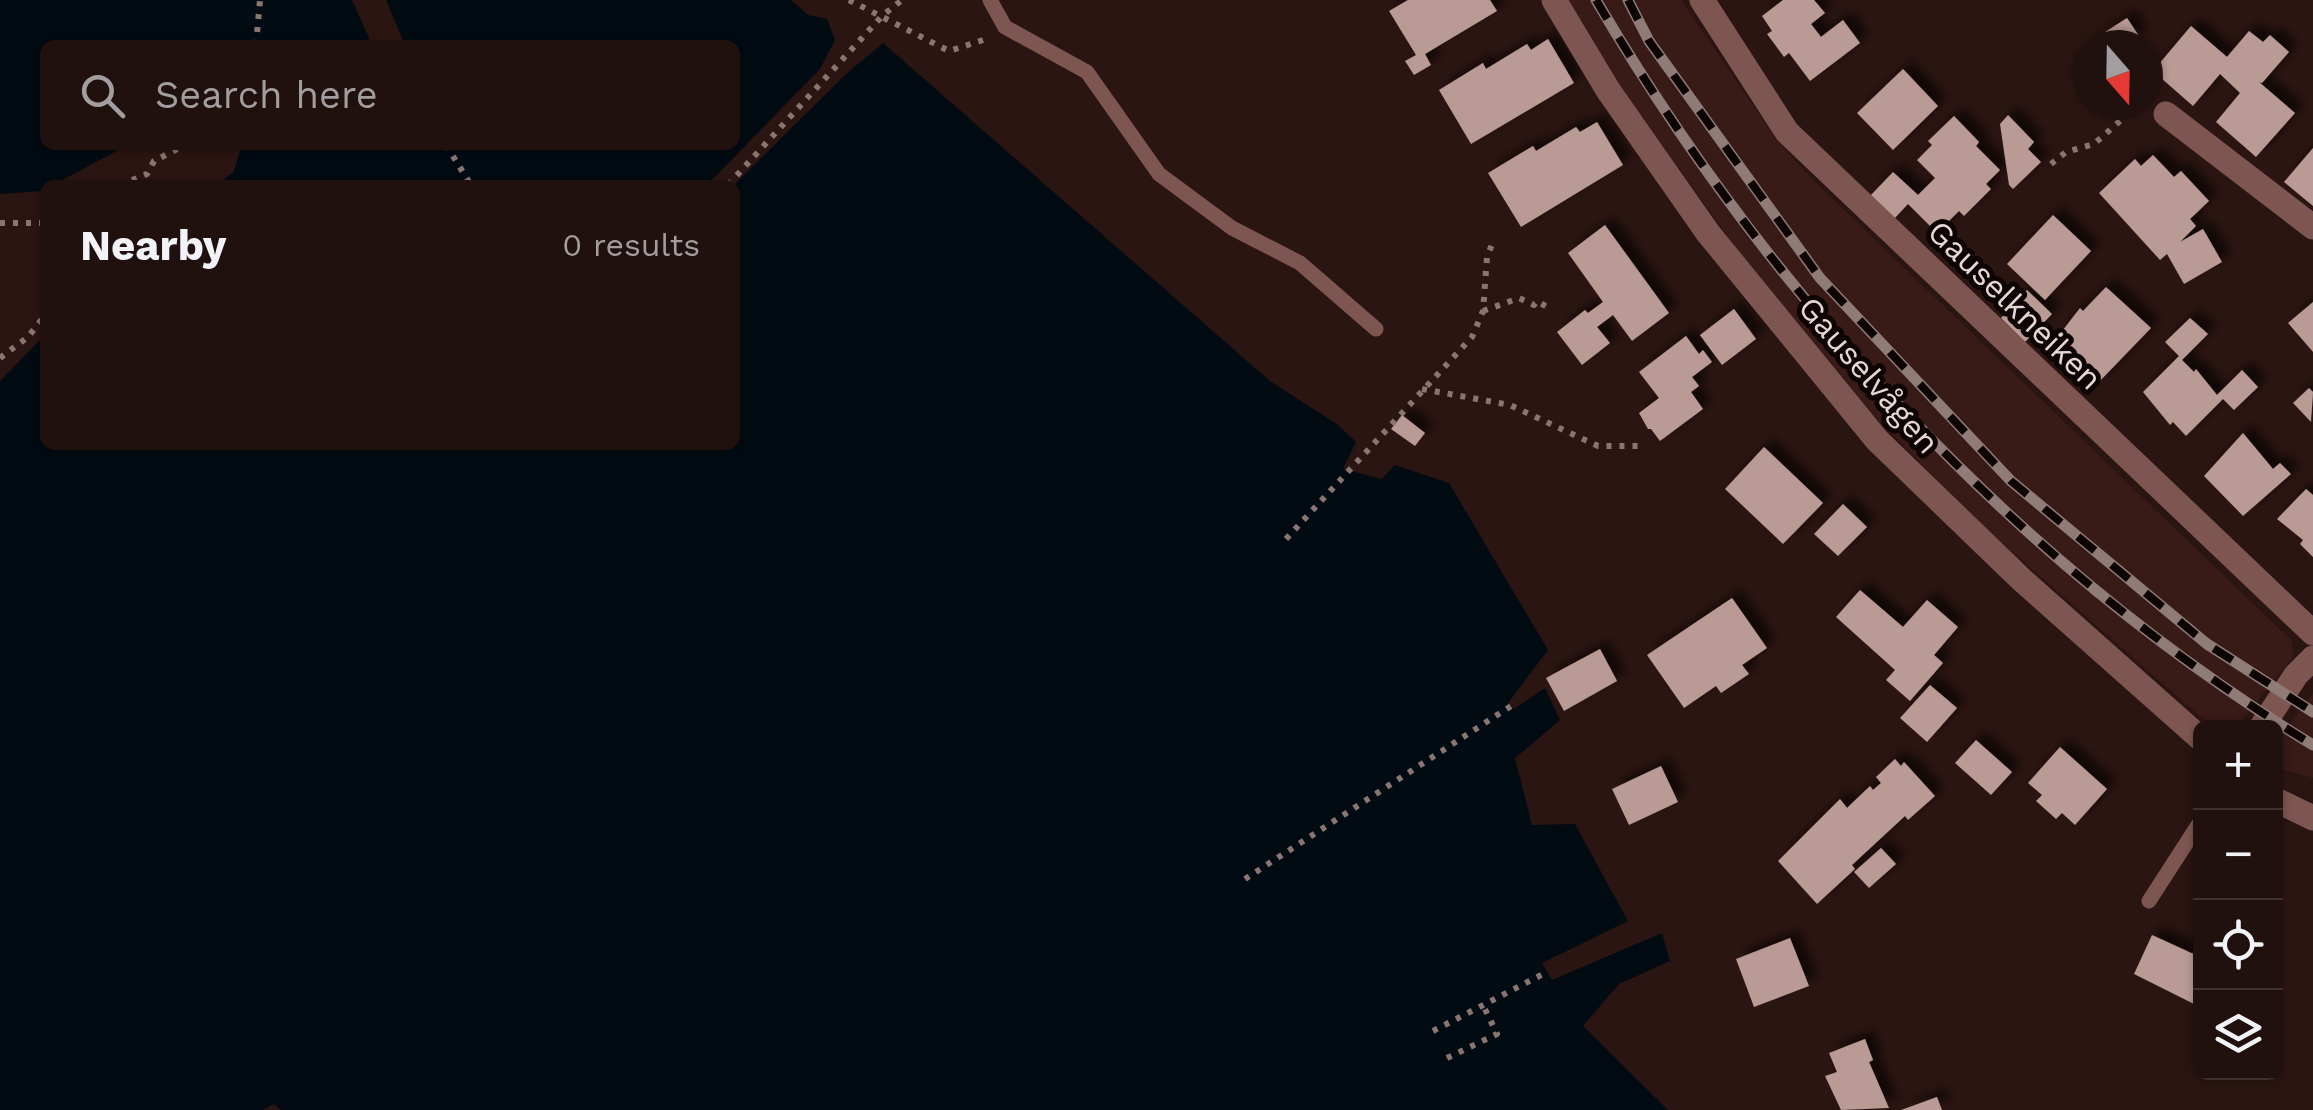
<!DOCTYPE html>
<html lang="en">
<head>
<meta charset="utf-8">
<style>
	:root { --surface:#20100e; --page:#2d1e1c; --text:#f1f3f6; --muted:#a29d9e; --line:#3d302e }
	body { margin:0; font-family:"Work Sans",sans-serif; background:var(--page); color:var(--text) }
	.controls { position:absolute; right:30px; bottom:30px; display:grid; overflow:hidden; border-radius:15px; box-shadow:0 2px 8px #0004 }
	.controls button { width:90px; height:90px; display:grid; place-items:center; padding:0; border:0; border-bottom:2px solid var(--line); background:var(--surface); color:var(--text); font:50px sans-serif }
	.compass { position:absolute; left:2073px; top:30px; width:90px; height:90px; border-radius:50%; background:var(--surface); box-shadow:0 2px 8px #0004; rotate:160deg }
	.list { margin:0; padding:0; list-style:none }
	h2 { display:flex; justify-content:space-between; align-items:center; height:130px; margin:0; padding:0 40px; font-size:42px }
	h2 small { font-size:32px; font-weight:400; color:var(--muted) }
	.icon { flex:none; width:55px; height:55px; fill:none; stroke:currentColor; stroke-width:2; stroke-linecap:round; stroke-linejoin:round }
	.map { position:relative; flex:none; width:2313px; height:1110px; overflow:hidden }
	.search { position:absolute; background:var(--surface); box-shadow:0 2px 8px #0004; left:40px; top:40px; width:700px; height:110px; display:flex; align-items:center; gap:25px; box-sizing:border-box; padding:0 35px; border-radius:15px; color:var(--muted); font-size:38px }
	.panel { position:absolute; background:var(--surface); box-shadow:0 2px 8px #0004; left:40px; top:180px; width:700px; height:270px; border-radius:15px }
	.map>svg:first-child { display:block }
	.built { fill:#381a17 }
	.water { fill:#020b12 }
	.building { fill:#b99a95; filter:url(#shadow) }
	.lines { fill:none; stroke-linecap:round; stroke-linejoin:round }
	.path { stroke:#897673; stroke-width:6; stroke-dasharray:5 8; stroke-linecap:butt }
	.service { stroke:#7d5651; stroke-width:15 }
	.minor { stroke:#7d5651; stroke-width:25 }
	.rail-casing { stroke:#8f7c79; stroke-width:11 }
	.rail { stroke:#0d0404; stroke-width:8; stroke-dasharray:22; stroke-linecap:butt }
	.labels { text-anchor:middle; stroke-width:10; stroke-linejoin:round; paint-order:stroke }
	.street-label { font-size:32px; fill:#e7d7d4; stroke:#0d0404 }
</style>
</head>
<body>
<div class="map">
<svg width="2313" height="1110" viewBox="0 0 2313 1110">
	<defs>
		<filter id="shadow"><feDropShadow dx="9" dy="-9" stdDeviation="5" flood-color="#0009"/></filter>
	</defs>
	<rect width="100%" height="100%" fill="#2b1512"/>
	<!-- built -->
	<g class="built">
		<polygon points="1567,0 1681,0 1776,139 1811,178 2292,641 2293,657 2239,724 2233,727 2211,726 1976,520 1852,393 1780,309 1617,82"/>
		<polygon points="2313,693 2313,778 2276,768 2276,743"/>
	</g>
	<!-- water -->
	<g class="water">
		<polygon points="0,0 352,0 372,45 45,45 45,145 128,145 53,185 45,185 42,191 0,194"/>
		<polygon points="386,0 791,0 808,15 827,19 835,40 820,69 707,185 214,185 233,173 242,145 735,145 735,45 405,45"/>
		<polygon points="883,43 1270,381 1338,425 1356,442 1343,469 1382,479 1395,465 1449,483 1548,650 1508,703 1514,709 1545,688 1560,720 1515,758 1532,825 1575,824 1628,921 1542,963 1552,980 1662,933 1670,961 1619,984 1583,1026 1668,1110 281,1110 274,1104 263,1110 0,1110 0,381 45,335 45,445 735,445 734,185 846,74"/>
	</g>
	<!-- building -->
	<g class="building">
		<polygon points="1408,0 1490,0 1497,11 1425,54 1431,65 1414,75 1405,61 1416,55 1389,11"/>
		<polygon points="1783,0 1814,0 1825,13 1811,24 1821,37 1843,20 1860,43 1810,81 1789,53 1784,57 1767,34 1772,31 1762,16"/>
		<polygon points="2127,18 2139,36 2124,45 2108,45 2102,34"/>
		<polygon points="2191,26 2227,57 2249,31 2263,42 2270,35 2289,52 2262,83 2259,82 2295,113 2256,157 2216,122 2240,93 2220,74 2193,106 2153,71"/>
		<polygon points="1548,39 1574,83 1471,144 1439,90 1483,63 1486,69 1527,44 1531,50"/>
		<polygon points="1903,69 1938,106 1893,150 1857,113"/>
		<polygon points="2008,115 2034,142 2028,149 2041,162 2013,189 2009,185 2000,124"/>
		<polygon points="1954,116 1979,142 1976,146 2000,170 1986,184 1991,189 1964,216 1959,211 1937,233 1908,204 1894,219 1870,196 1893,172 1918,195 1935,178 1917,160 1932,145 1928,141"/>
		<polygon points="1597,122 1623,165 1521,227 1488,173 1533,146 1536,151 1576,127 1580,132"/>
		<polygon points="2313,148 2313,206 2284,182"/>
		<polygon points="2153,155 2174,177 2181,171 2209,201 2190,219 2196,226 2180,242 2203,229 2222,262 2184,284 2167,254 2160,260 2099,193 2135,159 2141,166"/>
		<polygon points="2053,215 2091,251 2045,300 2007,264"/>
		<polygon points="1605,225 1669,313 1632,341 1613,315 1597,327 1610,343 1582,365 1557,332 1585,310 1588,313 1603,302 1568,253"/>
		<polygon points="2106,287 2151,328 2097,384 2056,339 2080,308 2083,311"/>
		<polygon points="2027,290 2052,314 2025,342 2001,318"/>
		<polygon points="2313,302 2313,352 2288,323"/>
		<polygon points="1734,309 1756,339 1722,365 1700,335"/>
		<polygon points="2190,318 2208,334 2182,360 2194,372 2196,369 2217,395 2242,370 2258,387 2234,410 2223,399 2186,436 2173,422 2170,425 2143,392 2179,356 2165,342"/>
		<polygon points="1686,336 1699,354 1703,350 1712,362 1692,377 1699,386 1691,392 1703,409 1660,441 1651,429 1648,429 1639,413 1659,398 1639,372"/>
		<polygon points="2309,388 2313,392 2311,422 2293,403"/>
		<polygon points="1402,415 1425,433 1415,446 1391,429"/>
		<polygon points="2243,433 2273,469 2280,463 2291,474 2243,516 2204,476"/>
		<polygon points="1764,447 1823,503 1783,544 1725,489"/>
		<polygon points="2306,489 2313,495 2313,557 2300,544 2303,540 2277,519"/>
		<polygon points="1843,504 1867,527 1838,556 1814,534"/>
		<polygon points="1860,590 1903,627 1927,600 1958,627 1934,655 1943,663 1910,701 1886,680 1895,670 1836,617"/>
		<polygon points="1732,598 1767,648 1742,665 1749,674 1721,693 1716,686 1684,708 1647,655"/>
		<polygon points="1600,649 1617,681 1564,711 1546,678"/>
		<polygon points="1930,685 1957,708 1927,742 1900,718"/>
		<polygon points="1976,740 2012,772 1991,795 1955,763"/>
		<polygon points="2060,747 2107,789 2075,825 2062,813 2056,819 2036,801 2042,795 2028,783"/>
		<polygon points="1895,759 1901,766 1904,762 1935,796 1908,820 1905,816 1852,865 1855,869 1817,904 1778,861 1840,799 1847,808 1870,786 1873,790 1881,783 1876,777"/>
		<polygon points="1661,766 1678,802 1629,825 1612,789"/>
		<polygon points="1881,848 1896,864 1869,888 1854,872"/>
		<polygon points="2152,935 2200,957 2200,1007 2134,974"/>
		<polygon points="1790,938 1809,986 1754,1007 1736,959"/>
		<polygon points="1865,1039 1873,1060 1869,1062 1889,1108 1841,1110 1825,1076 1837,1072 1829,1053"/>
		<polygon points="1937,1097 1942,1110 1901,1110"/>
	</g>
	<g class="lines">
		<!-- path -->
		<g class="path">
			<polyline points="849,0 949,51 983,40"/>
			<polyline points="256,45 260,0"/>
			<polyline points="446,145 471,185"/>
			<polyline points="2051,164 2066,152 2094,144 2137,106"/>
			<polyline points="120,185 147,174 154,161 185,145"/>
			<polyline points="728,185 882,16 902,0"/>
			<polyline points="0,223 45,223"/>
			<polyline points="1483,311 1519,298 1534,305 1537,301 1552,310"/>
			<polyline points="0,358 28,337 45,315"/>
			<polyline points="1422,389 1510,405 1598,446 1642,446"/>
			<polyline points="1286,539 1472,337 1483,311 1487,257 1493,242"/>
			<polyline points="1245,879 1511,706"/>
			<polyline points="1433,1031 1547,972"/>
			<polyline points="1447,1058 1497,1034 1483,1005"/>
		</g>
		<!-- service -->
		<g class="service">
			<polyline points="990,0 1005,27 1087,72 1159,174 1232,228 1300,263 1376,329"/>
			<polyline points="2149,901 2200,822"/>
		</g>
		<!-- minor -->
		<g class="minor">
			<polyline points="1554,0 1608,90 1708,233 1877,440 2022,580 2200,738"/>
			<polyline points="1702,0 1787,132 2313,633"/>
			<polyline points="2166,114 2313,227"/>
			<polyline points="2261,728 2296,675 2313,658"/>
			<polyline points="2276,800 2313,818"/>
		</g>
		<!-- rail casing -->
		<g class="rail-casing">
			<g id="rail">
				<path d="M1596,0c175,298 421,564 717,745"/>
				<polyline points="1628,0 1649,41 1820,278 2011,481 2207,644 2313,712"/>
			</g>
		</g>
		<!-- rail -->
		<use href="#rail" class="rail"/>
	</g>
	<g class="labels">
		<!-- street labels -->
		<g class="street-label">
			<text transform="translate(2015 305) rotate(44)" y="11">Gauselkneiken</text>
			<text transform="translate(1869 375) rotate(49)" y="11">Gauselvågen</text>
		</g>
	</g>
</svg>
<div class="controls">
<button>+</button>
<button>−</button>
<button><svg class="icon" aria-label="locate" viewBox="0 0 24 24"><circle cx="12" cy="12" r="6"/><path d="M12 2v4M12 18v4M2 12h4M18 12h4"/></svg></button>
<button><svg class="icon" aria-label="layers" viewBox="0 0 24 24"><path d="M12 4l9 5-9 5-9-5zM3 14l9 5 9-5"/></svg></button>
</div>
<svg class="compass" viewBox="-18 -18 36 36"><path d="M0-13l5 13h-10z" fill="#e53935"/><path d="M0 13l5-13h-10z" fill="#a29d9e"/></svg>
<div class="search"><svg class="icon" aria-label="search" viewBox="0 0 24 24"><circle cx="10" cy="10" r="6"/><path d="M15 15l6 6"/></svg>Search here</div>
<section class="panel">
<h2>Nearby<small>0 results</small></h2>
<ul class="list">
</ul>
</section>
</div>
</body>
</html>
